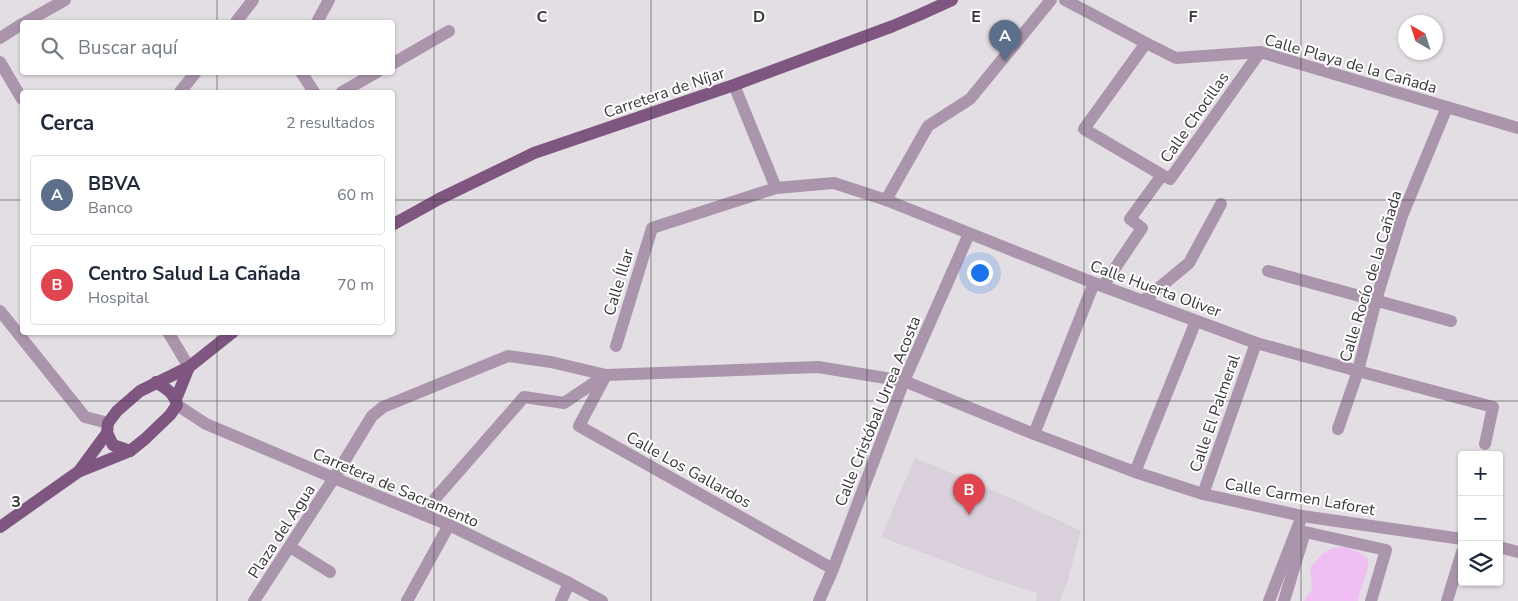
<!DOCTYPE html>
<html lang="es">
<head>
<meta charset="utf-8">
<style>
	:root { --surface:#fff; --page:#f2f2f3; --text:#1f2937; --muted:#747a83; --line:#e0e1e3; --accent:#9a3aa2 }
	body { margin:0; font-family:"Nunito Sans",sans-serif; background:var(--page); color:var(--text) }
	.controls { position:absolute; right:15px; bottom:15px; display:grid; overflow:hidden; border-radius:5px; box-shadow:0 1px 4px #0004 }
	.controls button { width:45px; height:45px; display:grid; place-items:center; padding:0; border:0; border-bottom:1px solid var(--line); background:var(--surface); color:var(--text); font:25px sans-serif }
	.compass { position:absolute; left:1398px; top:15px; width:45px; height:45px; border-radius:50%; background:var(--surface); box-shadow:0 1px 4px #0004; rotate:321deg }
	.you { position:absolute; left:979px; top:272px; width:18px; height:18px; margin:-12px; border:4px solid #fff; border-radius:50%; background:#1a73e8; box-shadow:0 0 0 8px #1a73e833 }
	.badge { display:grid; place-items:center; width:32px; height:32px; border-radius:50%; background:var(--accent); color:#fff; font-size:16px; font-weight:700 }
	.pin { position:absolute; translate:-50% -41px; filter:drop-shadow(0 1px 2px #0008) }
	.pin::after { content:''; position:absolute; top:26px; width:18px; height:15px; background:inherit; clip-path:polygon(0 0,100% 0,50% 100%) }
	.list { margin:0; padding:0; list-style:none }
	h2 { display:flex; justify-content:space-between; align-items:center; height:65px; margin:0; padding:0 20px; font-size:21px }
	h2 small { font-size:16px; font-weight:400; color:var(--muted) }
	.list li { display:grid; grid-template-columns:32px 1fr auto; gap:15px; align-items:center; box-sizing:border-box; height:80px; margin:0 10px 10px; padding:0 10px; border:1px solid var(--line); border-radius:5px }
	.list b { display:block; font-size:19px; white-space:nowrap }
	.list p { margin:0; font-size:16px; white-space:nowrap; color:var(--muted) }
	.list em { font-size:16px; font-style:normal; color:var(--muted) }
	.icon { flex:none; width:28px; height:28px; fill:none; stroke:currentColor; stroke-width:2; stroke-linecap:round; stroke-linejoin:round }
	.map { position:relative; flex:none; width:1518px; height:601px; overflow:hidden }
	.search { position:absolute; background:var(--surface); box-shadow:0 1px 4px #0004; left:20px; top:20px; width:375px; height:55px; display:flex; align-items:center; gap:12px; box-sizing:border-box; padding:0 18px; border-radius:5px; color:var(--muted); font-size:19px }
	.panel { position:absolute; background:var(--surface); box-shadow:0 1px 4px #0004; left:20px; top:90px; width:375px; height:245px; border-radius:5px }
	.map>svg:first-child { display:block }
	.built { fill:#dad0db }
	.green { fill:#f0bef3 }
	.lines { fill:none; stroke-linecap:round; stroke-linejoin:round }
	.pedestrian { stroke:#ab95ac; stroke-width:12 }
	.minor { stroke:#ab95ac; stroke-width:12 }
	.primary { stroke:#7e5680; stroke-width:12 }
	.grid { fill:none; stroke:#393739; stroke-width:1; stroke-opacity:0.55 }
	.labels { text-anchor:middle; stroke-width:4; stroke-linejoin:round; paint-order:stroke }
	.street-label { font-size:16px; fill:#393739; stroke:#fff }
	.grid-label { font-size:16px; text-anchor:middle; font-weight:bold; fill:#393739; stroke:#fff; stroke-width:4; stroke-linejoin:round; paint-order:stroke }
</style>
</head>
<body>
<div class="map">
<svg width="1518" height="601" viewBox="0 0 1518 601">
	<rect width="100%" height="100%" fill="#e3dee3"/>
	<!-- built -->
	<polygon class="built" points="915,458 1013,499 1081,531 1068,580 1060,601 1036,601 1037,593 993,579 881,537"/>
	<!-- green -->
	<path class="green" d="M1346,547l10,4 12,8c1,15 -8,27 -10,42h-54l8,-12 -2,-21c13,-15 15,-20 36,-21z"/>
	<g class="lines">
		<!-- pedestrian -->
		<polyline class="pedestrian" points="1284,601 1305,532 1386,550 1371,601"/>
		<!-- minor -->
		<g class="minor">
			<polyline points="1065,0 1146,43 1176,58 1260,52 1518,128"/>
			<polyline points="26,22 65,0"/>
			<polyline points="236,22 253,0"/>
			<polyline points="317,22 329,0"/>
			<polyline points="0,38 22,24"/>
			<polyline points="1146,43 1084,129 1162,175 1170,179 1260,52"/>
			<polyline points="0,62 22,99"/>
			<polyline points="392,64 449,31"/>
			<polyline points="301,72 314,92"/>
			<polyline points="734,85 776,188"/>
			<polyline points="180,92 196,72"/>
			<polyline points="342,92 377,72"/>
			<polyline points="886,200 928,126 970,99 1051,0"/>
			<polyline points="1268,271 1451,321"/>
			<polyline points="1103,286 1142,228 1130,219 1162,175"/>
			<polyline points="1143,301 1189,263 1221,204"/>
			<polyline points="0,311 85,417 108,423"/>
			<polyline points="168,332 189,367"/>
			<polyline points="616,346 652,228 776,188 834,183 886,200 1094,283 1256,343 1358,371 1493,407 1485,444"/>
			<polyline points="606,375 579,426 833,569"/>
			<polyline points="177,405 206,424 334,478 449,525 569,583 602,601"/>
			<polyline points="1338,429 1358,371 1376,300 1402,216 1447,107"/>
			<polyline points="1034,434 1094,283"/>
			<polyline points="1135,472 1196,321"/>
			<polyline points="1203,494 1256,343"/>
			<polyline points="424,515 433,501 524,397 564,403 604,376"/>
			<polyline points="290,547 330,572"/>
			<polyline points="1499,547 1518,552"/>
			<polyline points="254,601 334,478 372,416 383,407 508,356 551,362 606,375 818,367 904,381 1034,434 1135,472 1203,494 1302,516 1462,539"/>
			<polyline points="407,601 449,525"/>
			<polyline points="561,601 569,583"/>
			<polyline points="819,601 833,569 904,381 969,234"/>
			<polyline points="1269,601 1302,516"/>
			<polyline points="1447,601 1462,552"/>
		</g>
		<!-- primary -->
		<g class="primary">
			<polyline points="392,225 439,199 534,153 734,85 893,26 919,15 952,0"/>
			<polyline points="176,399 189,367"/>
			<polyline points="130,451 113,445 107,433 108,423 117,411 140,391 189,367 233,332"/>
			<polyline points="79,471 107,433"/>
			<path d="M0,527l78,-55 52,-21 15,-12 25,-24 7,-10c-2,-12 -12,-17 -21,-23"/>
		</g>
	</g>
	<!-- grid -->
	<path class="grid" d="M217,0v22M434,0v601M651,0v601M867,0v601M1084,0v601M1301,0v601M217,72v20M0,200h22M392,200h1126M217,332v269M0,401h1518"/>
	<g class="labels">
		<!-- street labels -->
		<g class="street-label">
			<text transform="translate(1351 63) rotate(16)" y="6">Calle Playa de la Cañada</text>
			<text transform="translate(664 92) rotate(-19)" y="6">Carretera de Níjar</text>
			<text transform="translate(1194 117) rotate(-55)" y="6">Calle Chocillas</text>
			<text transform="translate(1370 276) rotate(-73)" y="6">Calle Rocío de la Cañada</text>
			<text transform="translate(618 282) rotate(-73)" y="6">Calle Íllar</text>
			<text transform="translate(1156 288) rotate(20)" y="6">Calle Huerta Oliver</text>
			<text transform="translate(877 411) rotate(-68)" y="6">Calle Cristóbal Urrea Acosta</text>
			<text transform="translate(1214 413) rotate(-71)" y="6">Calle El Palmeral</text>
			<text transform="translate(689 469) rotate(29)" y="6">Calle Los Gallardos</text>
			<text transform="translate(396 487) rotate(23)" y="6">Carretera de Sacramento</text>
			<text transform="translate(1300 496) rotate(10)" y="6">Calle Carmen Laforet</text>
			<text transform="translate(281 531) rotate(-57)" y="6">Plaza del Agua</text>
		</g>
	</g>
	<g class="grid-label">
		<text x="542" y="22">C</text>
		<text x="759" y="22">D</text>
		<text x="976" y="22">E</text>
		<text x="1193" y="22">F</text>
		<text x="16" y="507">3</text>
	</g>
</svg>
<div class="controls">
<button>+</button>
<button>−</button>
<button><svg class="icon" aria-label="layers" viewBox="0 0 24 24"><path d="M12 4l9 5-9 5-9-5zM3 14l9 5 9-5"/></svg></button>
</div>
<svg class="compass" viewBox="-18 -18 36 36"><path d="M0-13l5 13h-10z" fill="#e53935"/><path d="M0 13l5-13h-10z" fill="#747a83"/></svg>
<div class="you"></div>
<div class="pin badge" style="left:1005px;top:61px;background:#5c6f8a">A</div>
<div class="pin badge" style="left:969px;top:515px;background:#e0444e">B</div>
<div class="search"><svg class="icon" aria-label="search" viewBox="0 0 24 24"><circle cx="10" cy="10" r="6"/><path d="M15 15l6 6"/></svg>Buscar aquí</div>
<section class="panel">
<h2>Cerca<small>2 resultados</small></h2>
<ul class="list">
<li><span class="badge" style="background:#5c6f8a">A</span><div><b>BBVA</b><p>Banco</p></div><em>60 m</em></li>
<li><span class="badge" style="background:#e0444e">B</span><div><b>Centro Salud La Cañada</b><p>Hospital</p></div><em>70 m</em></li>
</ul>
</section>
</div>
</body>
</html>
